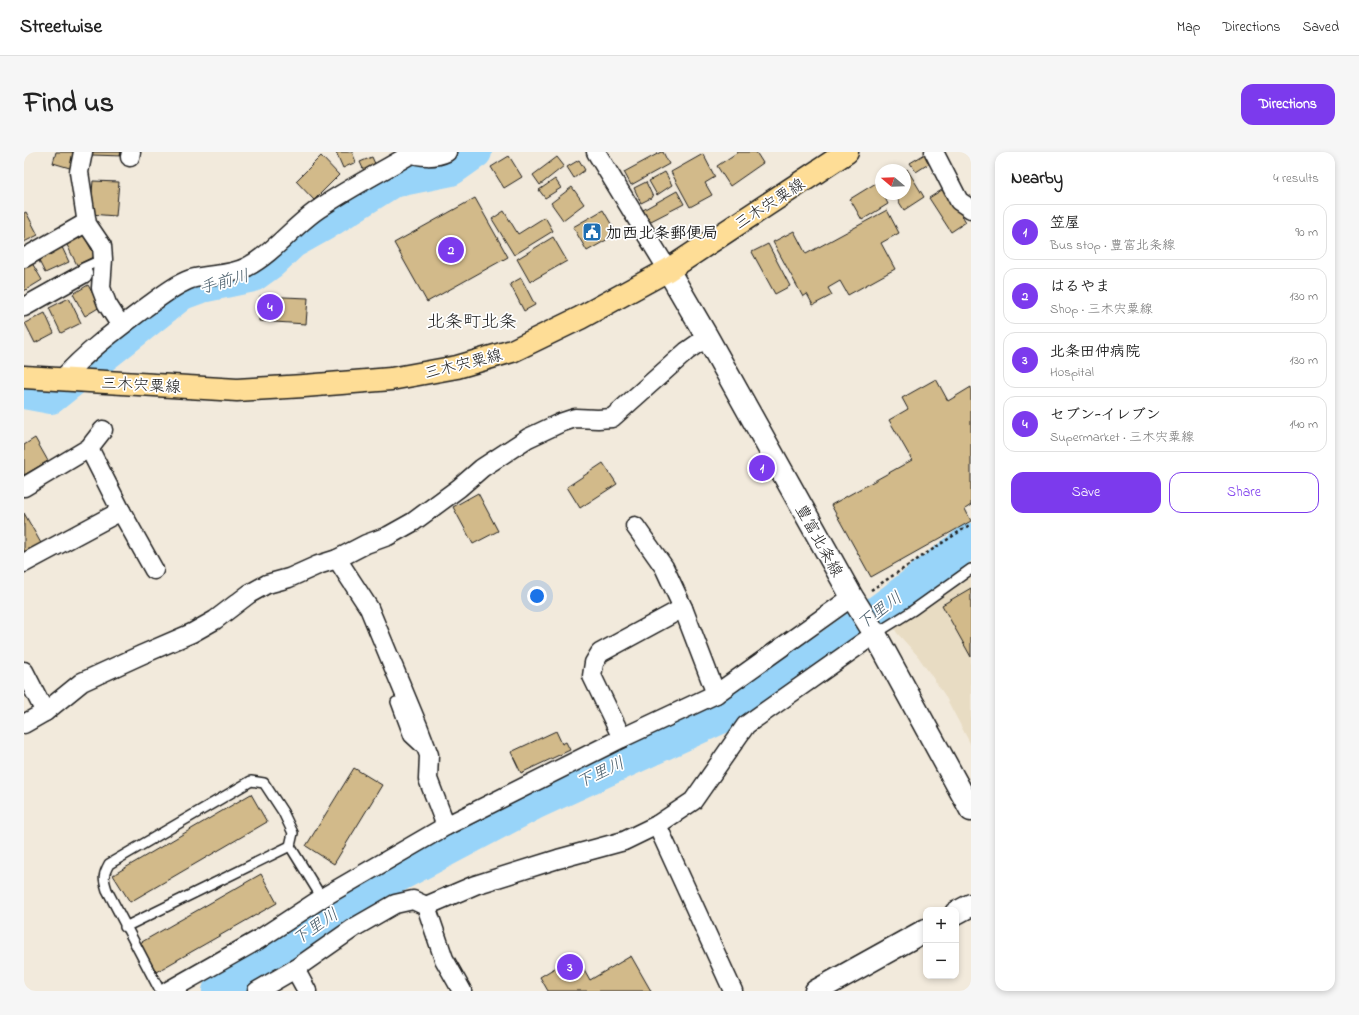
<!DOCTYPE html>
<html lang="en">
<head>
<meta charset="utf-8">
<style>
	:root { --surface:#fff; --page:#f6f6f6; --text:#222; --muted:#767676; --line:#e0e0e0; --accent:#7c3aed }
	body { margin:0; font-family:"Indie Flower","Klee One",sans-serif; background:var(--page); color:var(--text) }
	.controls { position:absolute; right:12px; bottom:12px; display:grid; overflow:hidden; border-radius:8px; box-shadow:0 2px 6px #0003 }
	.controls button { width:36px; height:36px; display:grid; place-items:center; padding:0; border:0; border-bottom:1px solid var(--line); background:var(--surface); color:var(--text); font:20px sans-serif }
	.compass { position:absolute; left:851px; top:12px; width:36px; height:36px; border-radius:50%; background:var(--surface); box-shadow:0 2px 6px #0003; rotate:289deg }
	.you { position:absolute; left:513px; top:444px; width:14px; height:14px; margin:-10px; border:3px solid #fff; border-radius:50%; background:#1a73e8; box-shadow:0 0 0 6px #1a73e833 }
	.badge { display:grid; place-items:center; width:26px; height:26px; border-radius:50%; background:var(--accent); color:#fff; font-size:13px; font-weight:700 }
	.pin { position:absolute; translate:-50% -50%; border:2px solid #fff; box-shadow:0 1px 4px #0006 }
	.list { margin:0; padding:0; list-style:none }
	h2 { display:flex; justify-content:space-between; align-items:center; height:52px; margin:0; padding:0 16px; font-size:17px }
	h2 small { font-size:13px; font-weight:400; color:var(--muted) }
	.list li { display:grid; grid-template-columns:26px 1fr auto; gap:12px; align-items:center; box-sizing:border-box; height:56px; margin:0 8px 8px; padding:0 8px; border:1px solid var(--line); border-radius:12px }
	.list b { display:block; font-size:15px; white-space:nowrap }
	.list p { margin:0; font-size:13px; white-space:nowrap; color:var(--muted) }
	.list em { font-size:13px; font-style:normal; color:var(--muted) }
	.actions { display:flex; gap:8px; padding:12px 16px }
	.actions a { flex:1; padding:9px 0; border:1px solid var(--accent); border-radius:12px; text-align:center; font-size:14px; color:var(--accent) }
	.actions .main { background:var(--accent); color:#fff }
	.map { position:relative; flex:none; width:947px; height:839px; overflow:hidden; border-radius:12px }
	header { display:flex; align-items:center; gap:24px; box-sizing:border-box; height:56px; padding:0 20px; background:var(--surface); border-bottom:1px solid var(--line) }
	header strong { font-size:19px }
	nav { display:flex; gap:22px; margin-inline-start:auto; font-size:14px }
	.intro { display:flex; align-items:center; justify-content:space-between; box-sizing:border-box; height:96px; padding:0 24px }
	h1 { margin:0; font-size:28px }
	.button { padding:10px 18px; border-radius:12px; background:var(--accent); color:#fff; font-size:14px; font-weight:700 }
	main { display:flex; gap:24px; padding:0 24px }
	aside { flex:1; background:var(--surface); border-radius:12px; box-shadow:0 2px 6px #0003 }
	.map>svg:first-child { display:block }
	.built { fill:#e8dcc3 }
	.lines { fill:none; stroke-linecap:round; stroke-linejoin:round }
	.river { stroke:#98d4f9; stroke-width:34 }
	.building { fill:#d2ba8a; stroke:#1c1c1c }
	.service-casing { stroke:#1c1c1c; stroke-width:12 }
	.minor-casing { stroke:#1c1c1c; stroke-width:21 }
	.tertiary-casing { stroke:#1c1c1c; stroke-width:25 }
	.secondary-casing { stroke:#1c1c1c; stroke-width:25 }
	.primary-casing { stroke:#1c1c1c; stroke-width:25 }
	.path { stroke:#1c1c1c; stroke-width:2.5; stroke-dasharray:3 3; stroke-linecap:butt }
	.service { stroke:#fff; stroke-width:9 }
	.minor { stroke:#fff; stroke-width:18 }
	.tertiary { stroke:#fff; stroke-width:22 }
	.secondary { stroke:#fff; stroke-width:22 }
	.primary { stroke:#fedd96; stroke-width:22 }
	.labels { text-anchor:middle; stroke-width:3.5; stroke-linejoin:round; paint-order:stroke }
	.street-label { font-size:16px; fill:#1c1c1c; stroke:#fff }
	.poi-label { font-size:16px; font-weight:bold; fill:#1c1c1c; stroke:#fff; text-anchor:start }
	.water-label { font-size:17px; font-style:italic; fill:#475c69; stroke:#fff }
	.quarter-label { font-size:18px; fill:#1c1c1c; stroke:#fff }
</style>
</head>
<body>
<header>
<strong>Streetwise</strong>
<nav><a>Map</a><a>Directions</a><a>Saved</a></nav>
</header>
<div class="intro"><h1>Find us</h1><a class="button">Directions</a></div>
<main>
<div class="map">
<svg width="947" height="839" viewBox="0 0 947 839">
	<rect width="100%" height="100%" fill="#f2eadc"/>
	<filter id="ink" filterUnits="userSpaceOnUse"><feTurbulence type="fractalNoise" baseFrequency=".025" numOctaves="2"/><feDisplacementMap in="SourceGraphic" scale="8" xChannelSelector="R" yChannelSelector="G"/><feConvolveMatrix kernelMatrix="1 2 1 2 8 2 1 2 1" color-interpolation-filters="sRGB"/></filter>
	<g filter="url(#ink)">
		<!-- built -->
		<polygon class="built" points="947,405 947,593 920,542 893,503 873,481 866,468"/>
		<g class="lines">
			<!-- river -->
			<g class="river">
				<polyline points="0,240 27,245 158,141 177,134 229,123 247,110 268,90 300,72 368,29 427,17 451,0"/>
				<polyline points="195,839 342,740 512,650 703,562 807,494 870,448 947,388"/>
			</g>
		</g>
		<!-- building -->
		<g class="building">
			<polygon points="32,0 54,0 49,17 29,11"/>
			<polygon points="68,0 99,0 99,4 68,3"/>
			<polygon points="312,0 328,0 332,10 319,16"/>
			<polygon points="637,0 639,0 645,12 607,33 600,20"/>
			<polygon points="714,0 732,0 739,11 706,34 693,14"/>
			<polygon points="679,2 691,25 681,31 688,43 666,55 647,20"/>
			<polygon points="901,2 906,11 892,20 886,11"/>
			<polygon points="297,4 315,23 290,48 272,29"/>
			<polygon points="485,4 498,25 480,36 467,15"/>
			<polygon points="348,5 352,14 340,19 336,10"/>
			<polygon points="533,5 540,14 516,33 509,23"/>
			<polygon points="555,8 561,18 550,26 543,15"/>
			<polygon points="883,17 900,45 880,58 870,42 881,42 881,19"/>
			<polygon points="641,20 648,33 633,43 625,29"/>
			<polygon points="531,27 537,36 521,46 515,38"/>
			<polygon points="69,29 95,30 92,64 66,62"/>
			<polygon points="622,30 629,45 617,51 610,36"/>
			<polygon points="852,31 857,39 857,42 859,42 864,52 838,68 826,47"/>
			<polygon points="548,35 560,52 539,68 527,51"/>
			<polygon points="921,36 942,70 927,80 905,46"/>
			<polygon points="653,39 660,52 625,70 619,58"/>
			<polygon points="451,46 484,105 403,150 370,91"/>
			<polygon points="579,58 593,82 563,99 549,75"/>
			<polygon points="863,58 875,81 857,91 871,117 824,143 816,129 804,136 808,143 789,153 783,142 779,145 749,90 770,79 782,102"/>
			<polygon points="480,59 494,82 521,65 529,79 490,103 468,67"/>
			<polygon points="2,60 14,83 0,90 0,61"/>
			<polygon points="58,80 71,104 53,113 41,89"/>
			<polygon points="529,85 543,109 506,130 493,107"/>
			<polygon points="744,92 766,134 751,142 728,100"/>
			<polygon points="37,93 45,110 21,121 13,105"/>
			<polygon points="8,111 18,128 0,139 0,116"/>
			<polygon points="497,126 511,153 500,159 486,132"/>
			<polygon points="64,133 76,155 61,164 49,142"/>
			<polygon points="236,144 284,146 282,172 235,169"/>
			<polygon points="45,146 57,171 37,181 25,156"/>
			<polygon points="21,161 30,181 11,191 1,171"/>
			<polygon points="912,227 924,249 947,235 947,353 941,357 947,369 847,425 807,353 888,308 865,268 884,257 878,246"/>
			<polygon points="11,286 24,309 0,323 0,293"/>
			<polygon points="579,311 593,332 556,356 543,335"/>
			<polygon points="454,341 474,379 449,392 429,355"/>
			<polygon points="0,361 18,393 0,403"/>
			<polygon points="947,436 947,505 918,453"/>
			<polygon points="532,579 538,592 542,590 546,598 497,621 487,600"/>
			<polygon points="330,616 358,633 310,712 282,694"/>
			<polygon points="227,642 243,670 106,750 89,723"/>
			<polygon points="237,722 253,751 132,820 116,791"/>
			<polygon points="552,803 566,828 607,804 627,839 524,839 516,825"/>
		</g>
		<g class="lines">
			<!-- service casing -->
			<g class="service-casing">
				<g id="service">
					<polyline points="59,122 59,116 79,107"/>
					<polyline points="851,482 888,459 947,417"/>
					<polyline points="372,550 385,585 399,598"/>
					<polyline points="101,775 266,694"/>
					<path d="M136,839l-53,-101c-4,-12 -4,-15 2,-26l142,-83 13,2 19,29 10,21 -3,13 32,52"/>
				</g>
			</g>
			<!-- minor casing -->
			<g class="minor-casing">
				<g id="minor">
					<polyline points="59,0 55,20 63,72 78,94 79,107 77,136 83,152 97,174"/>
					<path d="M383,0c13,5 28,6 40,0"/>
					<polyline points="572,0 644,118"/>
					<polyline points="910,0 935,49 947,57"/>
					<polyline points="106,5 107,0"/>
					<polyline points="0,106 58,73"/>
					<polyline points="0,155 59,122"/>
					<path d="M38,227c24,-27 54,-49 83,-71 14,-10 29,-23 46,-29 18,-5 38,-3 56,-12 28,-15 47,-42 73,-59 29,-20 61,-36 91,-54"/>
					<polyline points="65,296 97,359 130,418"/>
					<polyline points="0,335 65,296 79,278"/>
					<polyline points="611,374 640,415 659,456 692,542"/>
					<polyline points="313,407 345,456 394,574 405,603 404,627 422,674"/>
					<polyline points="0,411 97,359"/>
					<polyline points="0,519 21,560"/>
					<polyline points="0,572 21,560 58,530 117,503 168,481 191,468 225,442 243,432 265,426 294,413 313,407 342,392 364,384 389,370 435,336 458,316 504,286 536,271 551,266 574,267 588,266 663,199 683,185"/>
					<polyline points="598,586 568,524 570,511 576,501 659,456"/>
					<polyline points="633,673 709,839"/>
					<polyline points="402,754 451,733 534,707 600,689 633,673 669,649 722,573 851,482"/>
					<polyline points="271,817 283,839"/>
					<polyline points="144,839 234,788 298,746 422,674 598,586 692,542 828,445"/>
					<polyline points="233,839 271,817 331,775 371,752 389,748 402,754 420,807 438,839"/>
				</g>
			</g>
			<!-- tertiary casing -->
			<g class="tertiary-casing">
				<g id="tertiary">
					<polyline points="932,761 947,753"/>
					<polyline points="792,839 902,778"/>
				</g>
			</g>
			<!-- secondary casing -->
			<g class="secondary-casing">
				<polyline id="secondary" points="644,118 683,185 828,445 851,482 947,658"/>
			</g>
			<!-- primary casing -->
			<g class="primary-casing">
				<polyline id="primary" points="0,225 213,238 280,234 367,227 433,215 488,199 556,166 644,118 823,0"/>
			</g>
			<!-- path -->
			<polyline class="path" points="847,438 947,372"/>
			<!-- service -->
			<use href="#service" class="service"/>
			<!-- minor -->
			<use href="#minor" class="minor"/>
			<!-- tertiary -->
			<use href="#tertiary" class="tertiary"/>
			<!-- secondary -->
			<use href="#secondary" class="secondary"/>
			<!-- primary -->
			<use href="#primary" class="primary"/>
		</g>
	</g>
	<!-- icons -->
	<defs>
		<g id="civic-square" transform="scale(1)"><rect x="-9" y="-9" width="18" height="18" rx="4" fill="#1f6fb2" stroke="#fff"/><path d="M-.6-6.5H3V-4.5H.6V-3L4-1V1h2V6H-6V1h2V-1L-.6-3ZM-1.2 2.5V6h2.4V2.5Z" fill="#fff"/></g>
	</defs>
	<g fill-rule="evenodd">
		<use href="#civic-square" x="568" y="80"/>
	</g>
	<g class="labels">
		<!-- street labels -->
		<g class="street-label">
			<text transform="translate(745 51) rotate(-33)" y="6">三木宍粟線</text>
			<text transform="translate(439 211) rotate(-14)" y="6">三木宍粟線</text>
			<text transform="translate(117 232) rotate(3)" y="6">三木宍粟線</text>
			<text transform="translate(796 388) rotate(61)" y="6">豊富北条線</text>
		</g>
		<!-- poi labels -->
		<g class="poi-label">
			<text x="582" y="86">加西北条郵便局</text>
		</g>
		<!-- water labels -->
		<g class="water-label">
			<text transform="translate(200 129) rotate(-15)" y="6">手前川</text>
			<text transform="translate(855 458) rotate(-37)" y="6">下里川</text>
			<text transform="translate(576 620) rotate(-25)" y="6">下里川</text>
			<text transform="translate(291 774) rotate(-34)" y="6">下里川</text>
		</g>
		<!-- quarter labels -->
		<g class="quarter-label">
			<text x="448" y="175">北条町北条</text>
		</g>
	</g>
</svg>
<div class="controls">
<button>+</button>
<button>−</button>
</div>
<svg class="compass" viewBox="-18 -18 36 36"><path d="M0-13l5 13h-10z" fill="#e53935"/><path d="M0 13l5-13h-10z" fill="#767676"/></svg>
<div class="you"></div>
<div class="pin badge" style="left:738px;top:316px">1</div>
<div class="pin badge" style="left:427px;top:98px">2</div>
<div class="pin badge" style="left:546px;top:815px">3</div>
<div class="pin badge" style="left:246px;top:155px">4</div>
</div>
<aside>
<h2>Nearby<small>4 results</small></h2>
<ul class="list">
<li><span class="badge">1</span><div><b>笠屋</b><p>Bus stop · 豊富北条線</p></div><em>90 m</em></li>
<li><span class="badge">2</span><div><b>はるやま</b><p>Shop · 三木宍粟線</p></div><em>130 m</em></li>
<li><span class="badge">3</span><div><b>北条田仲病院</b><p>Hospital</p></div><em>130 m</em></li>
<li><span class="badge">4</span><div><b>セブン-イレブン</b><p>Supermarket · 三木宍粟線</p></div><em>140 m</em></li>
</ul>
<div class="actions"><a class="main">Save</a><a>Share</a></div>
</aside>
</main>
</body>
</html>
